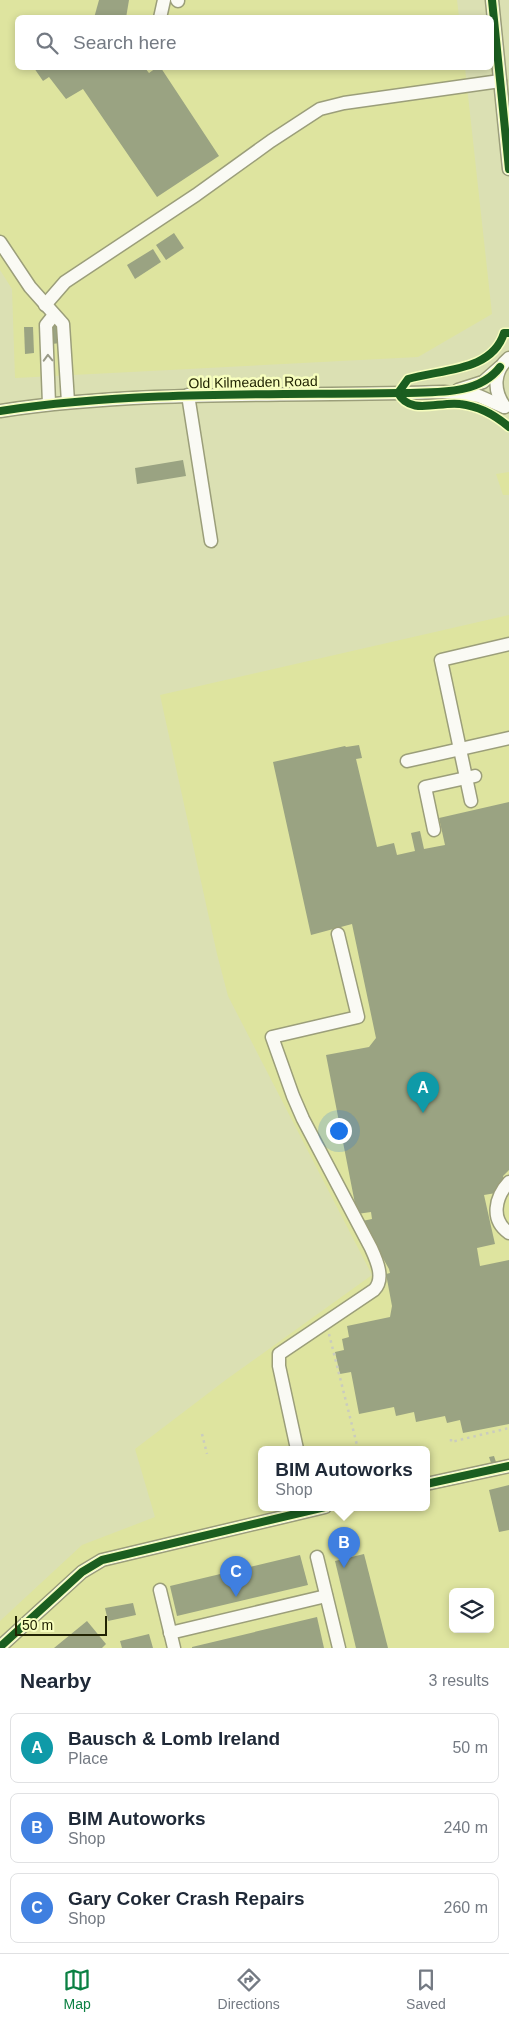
<!DOCTYPE html>
<html lang="en">
<head>
<meta charset="utf-8">
<style>
	:root { --surface:#fff; --page:#f2f2f3; --text:#1f2937; --muted:#747a83; --line:#e0e1e3; --accent:#0b8043 }
	body { margin:0; font-family:Arial,sans-serif; background:var(--page); color:var(--text) }
	.controls { position:absolute; right:15px; bottom:15px; display:grid; overflow:hidden; border-radius:8px; box-shadow:0 2px 8px #0003 }
	.controls button { width:45px; height:45px; display:grid; place-items:center; padding:0; border:0; border-bottom:1px solid var(--line); background:var(--surface); color:var(--text); font:25px sans-serif }
	.scale { position:absolute; left:15px; bottom:12px; width:92px; box-sizing:border-box; padding-left:5px; border:2px solid #222403; border-top:0; font-size:14px; line-height:18px; white-space:nowrap; color:#222403; -webkit-text-stroke:4px #f7febe; paint-order:stroke }
	.you { position:absolute; left:338px; top:1130px; width:18px; height:18px; margin:-12px; border:4px solid #fff; border-radius:50%; background:#1a73e8; box-shadow:0 0 0 8px #1a73e833 }
	.badge { display:grid; place-items:center; width:32px; height:32px; border-radius:50%; background:var(--accent); color:#fff; font-size:16px; font-weight:700 }
	.pin { position:absolute; translate:-50% -41px; filter:drop-shadow(0 1px 2px #0008) }
	.pin::after { content:''; position:absolute; top:26px; width:18px; height:15px; background:inherit; clip-path:polygon(0 0,100% 0,50% 100%) }
	.popup { position:absolute; left:258px; top:1446px; width:172px; height:65px; box-sizing:border-box; display:grid; place-content:center; border-radius:8px; background:var(--surface); filter:drop-shadow(0 1px 4px #0005); font-size:16px; white-space:nowrap; color:var(--muted) }
	.popup b { font-size:19px; color:var(--text) }
	.popup::after { content:''; position:absolute; left:50%; top:100%; margin-left:-10px; border:10px solid transparent; border-top-color:var(--surface) }
	.list { margin:0; padding:0; list-style:none }
	h2 { display:flex; justify-content:space-between; align-items:center; height:65px; margin:0; padding:0 20px; font-size:21px }
	h2 small { font-size:16px; font-weight:400; color:var(--muted) }
	.list li { display:grid; grid-template-columns:32px 1fr auto; gap:15px; align-items:center; box-sizing:border-box; height:70px; margin:0 10px 10px; padding:0 10px; border:1px solid var(--line); border-radius:8px }
	.list b { display:block; font-size:19px; white-space:nowrap }
	.list p { margin:0; font-size:16px; white-space:nowrap; color:var(--muted) }
	.list em { font-size:16px; font-style:normal; color:var(--muted) }
	.icon { flex:none; width:28px; height:28px; fill:none; stroke:currentColor; stroke-width:2; stroke-linecap:round; stroke-linejoin:round }
	.map { position:relative; flex:none; width:509px; height:1648px; overflow:hidden }
	.search { position:absolute; background:var(--surface); box-shadow:0 2px 8px #0003; left:15px; right:15px; top:15px; height:55px; display:flex; align-items:center; gap:12px; box-sizing:border-box; padding:0 18px; border-radius:8px; color:var(--muted); font-size:19px }
	.sheet { height:305px; background:var(--surface) }
	nav { display:flex; justify-content:space-around; align-items:center; box-sizing:border-box; height:70px; border-top:1px solid var(--line); background:var(--surface); font-size:14px; color:var(--muted) }
	nav a { display:grid; justify-items:center; gap:2px }
	nav .on { color:var(--accent) }
	.map>svg:first-child { display:block }
	.built { fill:#dee49f; fill-rule:evenodd }
	.building { fill:#9aa382 }
	.lines { fill:none; stroke-linecap:round; stroke-linejoin:round }
	.minor-casing { stroke:#9b9e7a; stroke-width:15 }
	.path { stroke:#caccbe; stroke-width:2.5; stroke-dasharray:2.5 4; stroke-linecap:butt }
	.minor { stroke:#fafaf4; stroke-width:12 }
	.cycleway-casing { stroke:#f7febe; stroke-width:11 }
	.cycleway { stroke:#1b5e20; stroke-width:8 }
	.oneway { stroke:#999a88 }
	.labels { text-anchor:middle; stroke-width:5; stroke-linejoin:round; paint-order:stroke }
	.street-label { font-size:14px; fill:#222403; stroke:#f7febe }
</style>
</head>
<body>
<div class="map">
<svg width="509" height="1648" viewBox="0 0 509 1648">
	<rect width="100%" height="100%" fill="#dbe0b3"/>
	<!-- built -->
	<g class="built">
		<polygon points="0,0 457,0 459,17 18,18 18,68 465,68 492,314 418,357 15,378 12,289 0,270"/>
		<polygon points="509,472 509,495 503,495 496,474"/>
		<path d="M509,615v1033h-509v-27l82,-76 73,-28 -20,-68 92,-70 145,-104 -144,-279 -11,-42 -57,-259zM262,1449h164v58h-164zM453,1592h37v37h-37z"/>
	</g>
	<!-- building -->
	<g class="building">
		<polygon points="99,0 129,0 126,18 94,18"/>
		<polygon points="34,68 145,68 149,73 156,68 161,68 219,156 157,197 83,89 66,99 49,77 43,81"/>
		<polygon points="174,233 184,248 166,260 156,245"/>
		<polygon points="153,249 161,262 135,279 127,265"/>
		<polygon points="59,324 60,343 52,344 51,325"/>
		<polygon points="24,327 33,327 34,353 25,354"/>
		<polygon points="183,460 186,476 137,484 135,468"/>
		<polygon points="359,745 362,758 356,759 377,847 394,843 397,855 415,851 411,833 420,831 424,849 445,845 439,818 509,802 509,1170 503,1176 504,1180 496,1193 484,1195 495,1244 477,1248 480,1266 509,1260 509,1424 463,1433 460,1420 447,1423 445,1416 416,1422 414,1412 396,1416 394,1407 359,1414 351,1372 340,1374 335,1352 344,1350 342,1339 349,1337 347,1326 390,1317 392,1306 386,1274 390,1273 389,1269 362,1221 372,1219 371,1212 357,1214 326,1055 369,1047 376,1038 352,924 311,935 273,762 345,746 346,747"/>
		<polygon points="494,1456 496,1462 491,1463 489,1457"/>
		<polygon points="509,1485 509,1530 499,1532 489,1490"/>
		<polygon points="364,1554 388,1648 356,1648 335,1561"/>
		<polygon points="300,1555 308,1585 177,1616 170,1586"/>
		<polygon points="133,1603 136,1615 108,1621 105,1608"/>
		<polygon points="317,1617 324,1648 192,1648 192,1647"/>
		<polygon points="87,1621 106,1644 102,1648 54,1648"/>
		<polygon points="149,1634 153,1648 122,1648 120,1641"/>
	</g>
	<g class="lines">
		<!-- minor casing -->
		<g class="minor-casing">
			<g id="minor">
				<polyline points="177,0 178,1"/>
				<polyline points="492,0 509,169"/>
				<polyline points="160,18 164,0"/>
				<polyline points="0,242 30,287 63,324 68,402"/>
				<polyline points="45,305 65,282 196,195 271,141 320,109 344,103 500,81"/>
				<polyline points="458,390 483,382 500,367"/>
				<polyline points="188,395 211,541"/>
				<polyline points="49,404 46,325 54,315"/>
				<path d="M505,407c-12,-16 -12,-36 4,-49"/>
				<path d="M0,411c147,-22 295,-14 444,-19l35,4 25,11"/>
				<polyline points="407,761 509,738"/>
				<polyline points="471,801 441,660 509,644"/>
				<polyline points="434,830 425,787 475,776"/>
				<path d="M509,1182c-14,15 -19,38 0,51"/>
				<path d="M297,1449l-18,-83v-12l95,-64c11,-11 3,-29 -3,-42l-68,-129 -10,-23 -21,-59 86,-20 -20,-83"/>
				<polyline points="426,1484 509,1466"/>
				<polyline points="317,1557 339,1648"/>
				<polyline points="160,1590 174,1648"/>
				<polyline points="170,1633 326,1596"/>
				<polyline points="0,1647 82,1572 102,1560 325,1507"/>
			</g>
		</g>
		<!-- path -->
		<g class="path">
			<polyline points="329,1334 358,1449"/>
			<polyline points="202,1434 207,1454"/>
			<polyline points="451,1439 451,1442 509,1428"/>
		</g>
		<!-- minor -->
		<use href="#minor" class="minor"/>
		<!-- cycleway casing -->
		<g class="cycleway-casing">
			<g id="cycleway">
				<polyline points="492,0 509,169"/>
				<path d="M398,393l10,-14c33,-10 84,-7 96,-46h5"/>
				<path d="M398,393c12,23 41,8 62,11 18,2 35,11 49,23"/>
				<path d="M406,393c31,-1 73,2 94,-26"/>
				<path d="M0,411c132,-20 265,-16 398,-18"/>
				<polyline points="426,1484 509,1466"/>
				<polyline points="0,1647 82,1572 102,1560 325,1507"/>
			</g>
		</g>
		<!-- cycleway -->
		<use href="#cycleway" class="cycleway"/>
	</g>
	<!-- one-way arrows -->
	<defs><path id="oneway-chevron" d="M-2-3.5L2.5 0L-2 3.5" fill="none" stroke-width="1.6" stroke-linecap="round" stroke-linejoin="round" transform="scale(1.25)"/></defs>
	<use class="oneway" href="#oneway-chevron" transform="translate(48 358) rotate(-92)"/>
	<g class="labels">
		<!-- street labels -->
		<g class="street-label">
			<text transform="translate(253 382) rotate(-1)" y="5">Old Kilmeaden Road</text>
		</g>
	</g>
</svg>
<div class="controls">
<button><svg class="icon" aria-label="layers" viewBox="0 0 24 24"><path d="M12 4l9 5-9 5-9-5zM3 14l9 5 9-5"/></svg></button>
</div>
<div class="scale">50 m</div>
<div class="you"></div>
<div class="pin badge" style="left:423px;top:1113px;background:#0f9aa8">A</div>
<div class="pin badge" style="left:344px;top:1568px;background:#3f7fe0">B</div>
<div class="popup"><b>BIM Autoworks</b>Shop</div>
<div class="pin badge" style="left:236px;top:1597px;background:#3f7fe0">C</div>
<div class="search"><svg class="icon" aria-label="search" viewBox="0 0 24 24"><circle cx="10" cy="10" r="6"/><path d="M15 15l6 6"/></svg>Search here</div>
</div>
<section class="sheet">
<h2>Nearby<small>3 results</small></h2>
<ul class="list">
<li><span class="badge" style="background:#0f9aa8">A</span><div><b>Bausch &amp; Lomb Ireland</b><p>Place</p></div><em>50 m</em></li>
<li><span class="badge" style="background:#3f7fe0">B</span><div><b>BIM Autoworks</b><p>Shop</p></div><em>240 m</em></li>
<li><span class="badge" style="background:#3f7fe0">C</span><div><b>Gary Coker Crash Repairs</b><p>Shop</p></div><em>260 m</em></li>
</ul>
</section>
<nav>
<a class="on"><svg class="icon" aria-label="map" viewBox="0 0 24 24"><path d="M3 6l6-2 6 2 6-2v14l-6 2-6-2-6 2zM9 4v14M15 6v14"/></svg>Map</a>
<a><svg class="icon" aria-label="directions" viewBox="0 0 24 24"><path d="M12 3l9 9-9 9-9-9zM9 14v-3h6M13 9l2 2-2 2"/></svg>Directions</a>
<a><svg class="icon" aria-label="saved" viewBox="0 0 24 24"><path d="M7 4h10v16l-5-4-5 4z"/></svg>Saved</a>
</nav>
</body>
</html>
